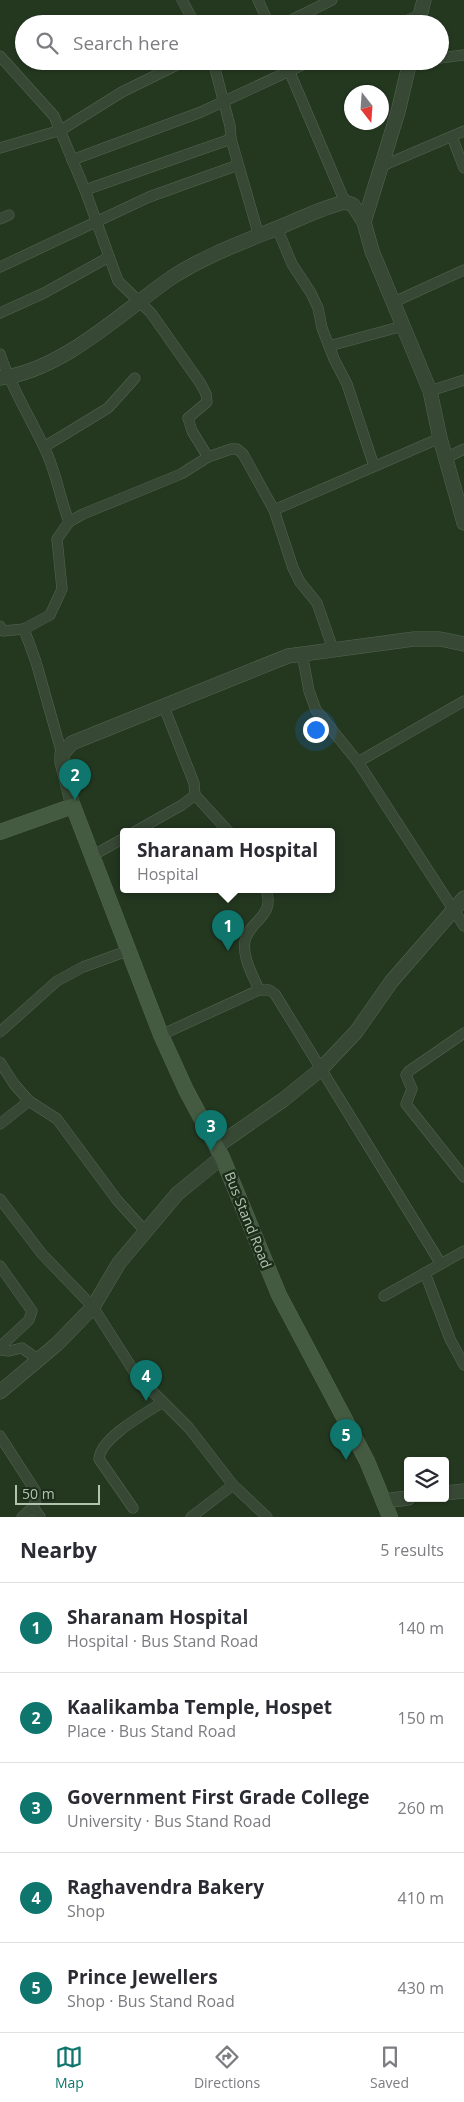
<!DOCTYPE html>
<html lang="en">
<head>
<meta charset="utf-8">
<style>
	:root { --surface:#fff; --page:#f2f2f3; --text:#2b2b33; --muted:#7c7c81; --line:#e1e1e2; --accent:#0f766e }
	body { margin:0; font-family:"Open Sans",sans-serif; background:var(--page); color:var(--text) }
	.controls { position:absolute; right:15px; bottom:15px; display:grid; overflow:hidden; border-radius:5px; box-shadow:0 1px 4px #0004 }
	.controls button { width:45px; height:45px; display:grid; place-items:center; padding:0; border:0; border-bottom:1px solid var(--line); background:var(--surface); color:var(--text); font:25px sans-serif }
	.compass { position:absolute; left:344px; top:85px; width:45px; height:45px; border-radius:50%; background:var(--surface); box-shadow:0 1px 4px #0004; rotate:163deg }
	.scale { position:absolute; left:15px; bottom:12px; width:85px; box-sizing:border-box; padding-left:5px; border:2px solid #b1c5ae; border-top:0; font-size:14px; line-height:18px; white-space:nowrap; color:#b1c5ae; -webkit-text-stroke:4px #1c2d19; paint-order:stroke }
	.you { position:absolute; left:315px; top:729px; width:18px; height:18px; margin:-12px; border:4px solid #fff; border-radius:50%; background:#1a73e8; box-shadow:0 0 0 8px #1a73e833 }
	.badge { display:grid; place-items:center; width:32px; height:32px; border-radius:50%; background:var(--accent); color:#fff; font-size:16px; font-weight:700 }
	.pin { position:absolute; translate:-50% -41px; filter:drop-shadow(0 1px 2px #0008) }
	.pin::after { content:''; position:absolute; top:26px; width:18px; height:15px; background:inherit; clip-path:polygon(0 0,100% 0,50% 100%) }
	.popup { position:absolute; left:120px; top:828px; width:215px; height:65px; box-sizing:border-box; display:grid; place-content:center; border-radius:5px; background:var(--surface); filter:drop-shadow(0 1px 4px #0005); font-size:16px; white-space:nowrap; color:var(--muted) }
	.popup b { font-size:19px; color:var(--text) }
	.popup::after { content:''; position:absolute; left:50%; top:100%; margin-left:-10px; border:10px solid transparent; border-top-color:var(--surface) }
	.list { margin:0; padding:0; list-style:none }
	h2 { display:flex; justify-content:space-between; align-items:center; height:65px; margin:0; padding:0 20px; font-size:21px }
	h2 small { font-size:16px; font-weight:400; color:var(--muted) }
	.list li { display:grid; grid-template-columns:32px 1fr auto; gap:15px; align-items:center; box-sizing:border-box; height:90px; padding:0 20px; border-top:1px solid var(--line) }
	.list b { display:block; font-size:19px; white-space:nowrap }
	.list p { margin:0; font-size:16px; white-space:nowrap; color:var(--muted) }
	.list em { font-size:16px; font-style:normal; color:var(--muted) }
	.icon { flex:none; width:28px; height:28px; fill:none; stroke:currentColor; stroke-width:2; stroke-linecap:round; stroke-linejoin:round }
	.map { position:relative; flex:none; width:464px; height:1517px; overflow:hidden }
	.search { position:absolute; background:var(--surface); box-shadow:0 1px 4px #0004; left:15px; right:15px; top:15px; height:55px; display:flex; align-items:center; gap:12px; box-sizing:border-box; padding:0 18px; border-radius:28px; color:var(--muted); font-size:19px }
	.sheet { height:515px; background:var(--surface) }
	nav { display:flex; justify-content:space-around; align-items:center; box-sizing:border-box; height:70px; border-top:1px solid var(--line); background:var(--surface); font-size:14px; color:var(--muted) }
	nav a { display:grid; justify-items:center; gap:2px }
	nav .on { color:var(--accent) }
	.map>svg:first-child { display:block }
	.lines { fill:none; stroke-linecap:round; stroke-linejoin:round }
	.minor-casing { stroke:#546651; stroke-width:11 }
	.tertiary-casing { stroke:#546651; stroke-width:15 }
	.secondary-casing { stroke:#546651; stroke-width:16 }
	.minor { stroke:#374834; stroke-width:10 }
	.tertiary { stroke:#374834; stroke-width:14 }
	.secondary { stroke:#445b42; stroke-width:15 }
	.labels { text-anchor:middle; stroke-width:5; stroke-linejoin:round; paint-order:stroke }
	.street-label { font-size:14px; fill:#b1c5ae; stroke:#1c2d19 }
</style>
</head>
<body>
<div class="map">
<svg width="464" height="1517" viewBox="0 0 464 1517">
	<rect width="100%" height="100%" fill="#243820"/>
	<g class="lines">
		<!-- minor casing -->
		<g class="minor-casing">
			<g id="minor">
				<polyline points="182,0 195,24"/>
				<polyline points="258,0 269,24"/>
				<polyline points="283,24 332,0"/>
				<polyline points="398,24 420,15"/>
				<polyline points="0,56 54,116 85,190 118,281 151,313 201,384 206,394 207,402 188,418 192,431 208,457"/>
				<polyline points="440,58 464,55"/>
				<polyline points="213,61 230,126 231,139 259,236"/>
				<polyline points="285,61 345,202"/>
				<polyline points="452,137 464,168"/>
				<polyline points="0,148 61,130 122,92 185,61"/>
				<polyline points="72,160 201,112 311,61"/>
				<polyline points="382,166 464,131"/>
				<polyline points="85,190 231,139"/>
				<polyline points="0,219 9,215"/>
				<polyline points="277,228 292,264 311,293 318,308 322,328 334,359 347,384 374,466"/>
				<polyline points="0,267 149,197 238,165"/>
				<polyline points="394,302 464,270"/>
				<polyline points="0,313 44,293 109,257"/>
				<polyline points="329,346 403,326"/>
				<path d="M0,354c12,37 33,67 48,102 9,21 13,45 21,66"/>
				<polyline points="430,391 464,380"/>
				<polyline points="44,447 108,408 135,378"/>
				<polyline points="446,458 464,449"/>
				<polyline points="274,510 440,438"/>
				<polyline points="0,626 3,631 24,629"/>
				<polyline points="302,653 309,691 316,710 358,762 464,926"/>
				<polyline points="62,754 36,662 24,629 50,615 62,589 57,539 69,522 83,514 181,474 208,457 231,449 237,449 243,454 274,510 293,568 300,582 317,603 333,649"/>
				<polyline points="358,762 464,701"/>
				<polyline points="195,795 229,832"/>
				<polyline points="134,832 182,805 195,795 194,783 164,707"/>
				<polyline points="92,856 124,838"/>
				<path d="M259,990c-6,-15 -17,-32 -14,-49 4,-20 31,-25 21,-51"/>
				<polyline points="0,1032 57,981 83,967 127,951"/>
				<polyline points="464,1033 409,1071 406,1075 412,1089 406,1104 464,1177"/>
				<polyline points="161,1035 259,990 269,990 275,994 441,1264"/>
				<polyline points="0,1062 14,1084 29,1101 57,1119 117,1200 146,1232"/>
				<polyline points="0,1124 29,1101"/>
				<polyline points="0,1199 42,1254 93,1307 137,1376 189,1428 233,1485 267,1517"/>
				<polyline points="0,1266 32,1311 29,1320 0,1347"/>
				<polyline points="425,1273 450,1339 464,1365"/>
				<polyline points="384,1296 464,1251"/>
				<polyline points="0,1350 9,1351 22,1348 39,1360"/>
				<polyline points="0,1436 38,1495 33,1507 22,1517"/>
				<polyline points="33,1507 40,1517"/>
				<path d="M133,1508l-34,-49c1,-21 47,-46 64,-57"/>
				<polyline points="191,1517 233,1485"/>
			</g>
		</g>
		<!-- tertiary casing -->
		<g class="tertiary-casing">
			<g id="tertiary">
				<polyline points="418,24 424,0"/>
				<polyline points="410,61 398,112 364,222 372,251 430,391 440,438 464,523"/>
				<path d="M0,378c61,-7 120,-64 168,-98 35,-24 78,-39 117,-55 19,-8 39,-18 60,-23l8,3 11,17"/>
				<polyline points="73,806 62,762 62,754 72,743 288,656 414,639 440,639 464,644"/>
				<polyline points="217,1146 283,1100 320,1070 356,1032 391,982 464,898"/>
				<polyline points="0,1392 57,1344 93,1307 119,1263 177,1194 222,1157"/>
				<polyline points="445,1493 464,1491"/>
				<polyline points="383,1501 408,1498"/>
			</g>
		</g>
		<!-- secondary casing -->
		<g class="secondary-casing">
			<polyline id="secondary" points="0,832 73,806 161,1035 186,1090 222,1157 279,1295 367,1461 390,1517"/>
		</g>
		<!-- minor -->
		<use href="#minor" class="minor"/>
		<!-- tertiary -->
		<use href="#tertiary" class="tertiary"/>
		<!-- secondary -->
		<use href="#secondary" class="secondary"/>
	</g>
	<g class="labels">
		<!-- street labels -->
		<g class="street-label">
			<text transform="translate(248 1220) rotate(68)" y="5">Bus Stand Road</text>
		</g>
	</g>
</svg>
<div class="controls">
<button><svg class="icon" aria-label="layers" viewBox="0 0 24 24"><path d="M12 4l9 5-9 5-9-5zM3 14l9 5 9-5"/></svg></button>
</div>
<svg class="compass" viewBox="-18 -18 36 36"><path d="M0-13l5 13h-10z" fill="#e53935"/><path d="M0 13l5-13h-10z" fill="#7c7c81"/></svg>
<div class="scale">50 m</div>
<div class="you"></div>
<div class="pin badge" style="left:228px;top:951px">1</div>
<div class="popup"><b>Sharanam Hospital</b>Hospital</div>
<div class="pin badge" style="left:75px;top:800px">2</div>
<div class="pin badge" style="left:211px;top:1151px">3</div>
<div class="pin badge" style="left:146px;top:1401px">4</div>
<div class="pin badge" style="left:346px;top:1460px">5</div>
<div class="search"><svg class="icon" aria-label="search" viewBox="0 0 24 24"><circle cx="10" cy="10" r="6"/><path d="M15 15l6 6"/></svg>Search here</div>
</div>
<section class="sheet">
<h2>Nearby<small>5 results</small></h2>
<ul class="list">
<li><span class="badge">1</span><div><b>Sharanam Hospital</b><p>Hospital · Bus Stand Road</p></div><em>140 m</em></li>
<li><span class="badge">2</span><div><b>Kaalikamba Temple, Hospet</b><p>Place · Bus Stand Road</p></div><em>150 m</em></li>
<li><span class="badge">3</span><div><b>Government First Grade College</b><p>University · Bus Stand Road</p></div><em>260 m</em></li>
<li><span class="badge">4</span><div><b>Raghavendra Bakery</b><p>Shop</p></div><em>410 m</em></li>
<li><span class="badge">5</span><div><b>Prince Jewellers</b><p>Shop · Bus Stand Road</p></div><em>430 m</em></li>
</ul>
</section>
<nav>
<a class="on"><svg class="icon" aria-label="map" viewBox="0 0 24 24"><path d="M3 6l6-2 6 2 6-2v14l-6 2-6-2-6 2zM9 4v14M15 6v14"/></svg>Map</a>
<a><svg class="icon" aria-label="directions" viewBox="0 0 24 24"><path d="M12 3l9 9-9 9-9-9zM9 14v-3h6M13 9l2 2-2 2"/></svg>Directions</a>
<a><svg class="icon" aria-label="saved" viewBox="0 0 24 24"><path d="M7 4h10v16l-5-4-5 4z"/></svg>Saved</a>
</nav>
</body>
</html>
